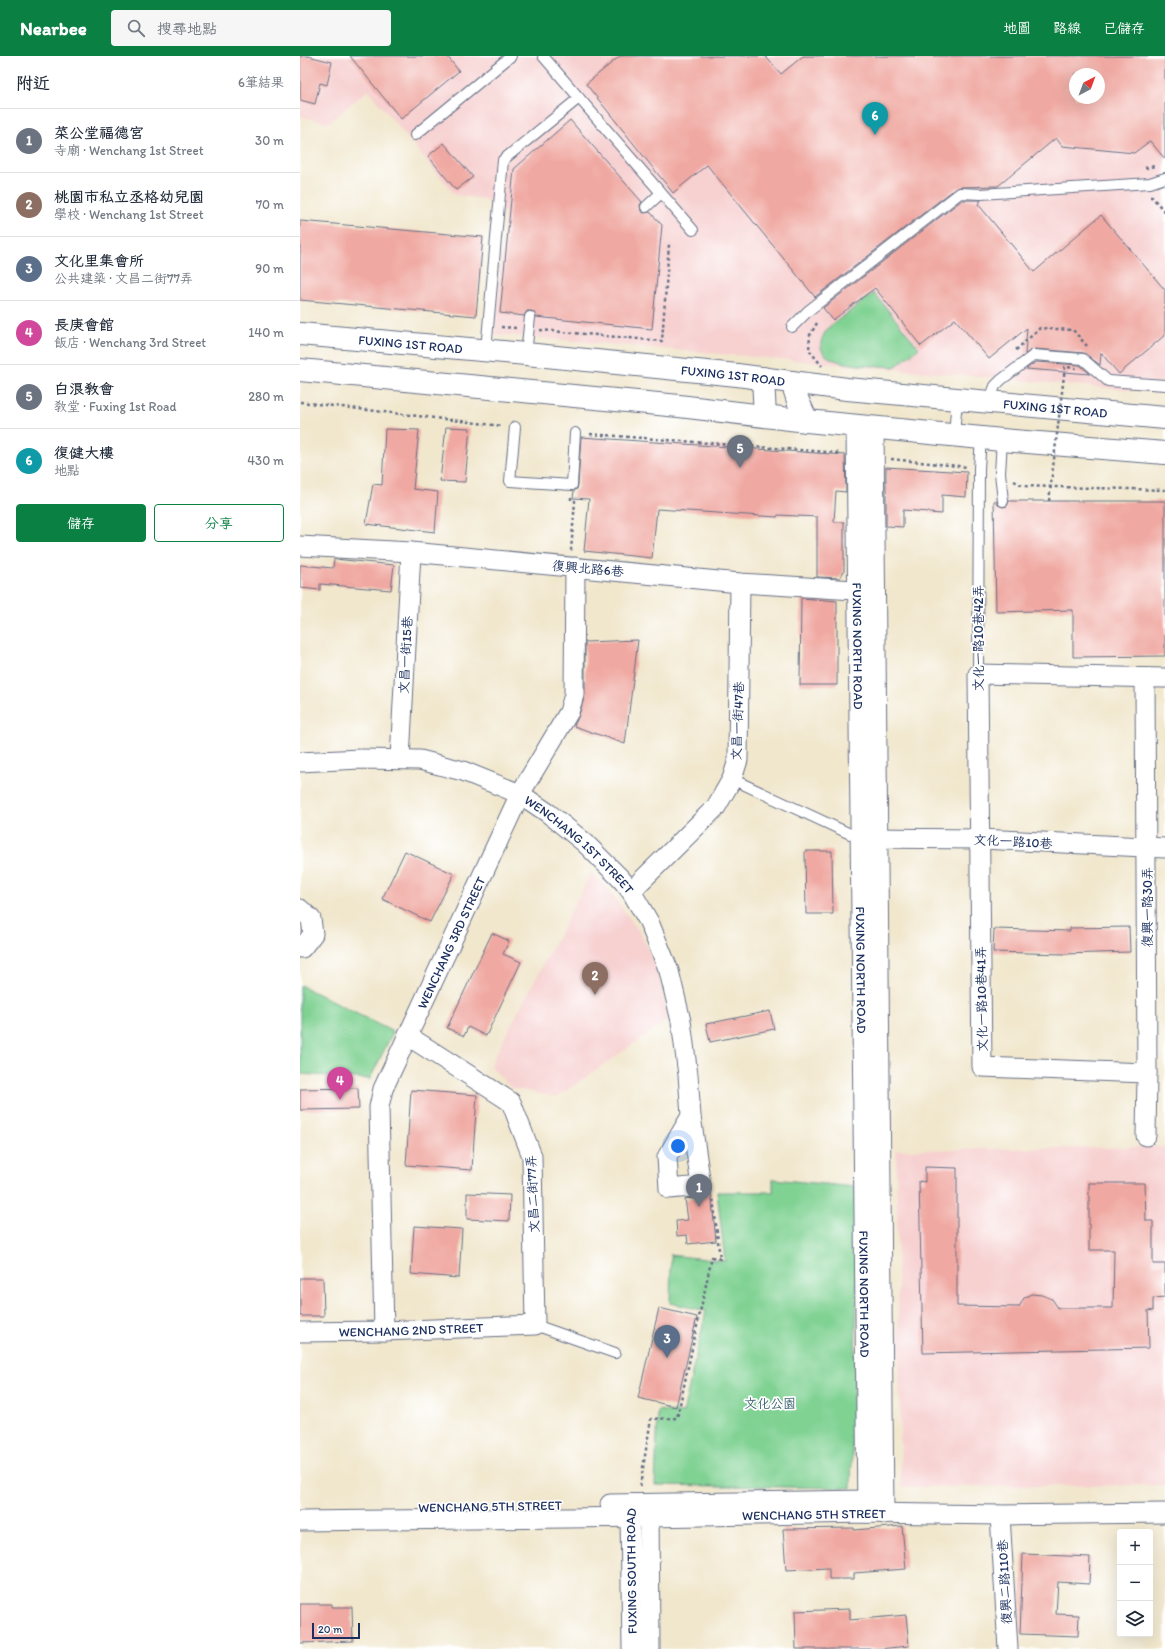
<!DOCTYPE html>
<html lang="zh-TW">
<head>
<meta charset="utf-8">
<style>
	:root { --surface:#fff; --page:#f6f6f7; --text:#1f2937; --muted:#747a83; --line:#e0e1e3; --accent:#0b8043 }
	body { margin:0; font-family:Itim,"LXGW WenKai TC",sans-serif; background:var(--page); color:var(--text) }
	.controls { position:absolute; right:12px; bottom:12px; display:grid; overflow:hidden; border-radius:4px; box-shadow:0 4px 16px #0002 }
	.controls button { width:36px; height:36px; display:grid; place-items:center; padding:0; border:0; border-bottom:1px solid var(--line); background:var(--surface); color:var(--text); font:20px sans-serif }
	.compass { position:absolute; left:769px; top:12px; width:36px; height:36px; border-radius:50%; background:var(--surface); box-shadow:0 4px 16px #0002; rotate:41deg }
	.scale { position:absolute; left:12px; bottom:10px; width:48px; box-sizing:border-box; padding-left:4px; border:2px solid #1b2f5e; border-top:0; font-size:11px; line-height:14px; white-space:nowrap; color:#1b2f5e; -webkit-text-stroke:3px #fff; paint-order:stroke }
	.you { position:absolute; left:378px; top:1090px; width:14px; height:14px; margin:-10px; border:3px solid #fff; border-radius:50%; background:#1a73e8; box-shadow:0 0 0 6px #1a73e833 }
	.badge { display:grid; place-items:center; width:26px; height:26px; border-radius:50%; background:var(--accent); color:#fff; font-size:13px; font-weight:700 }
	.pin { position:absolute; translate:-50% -33px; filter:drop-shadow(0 1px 2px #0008) }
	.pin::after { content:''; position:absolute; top:21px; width:14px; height:12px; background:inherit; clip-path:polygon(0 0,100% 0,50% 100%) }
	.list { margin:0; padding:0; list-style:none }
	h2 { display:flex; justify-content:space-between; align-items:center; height:52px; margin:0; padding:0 16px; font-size:17px }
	h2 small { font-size:13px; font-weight:400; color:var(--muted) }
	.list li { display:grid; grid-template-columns:26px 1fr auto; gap:12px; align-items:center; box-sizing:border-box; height:64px; padding:0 16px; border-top:1px solid var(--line) }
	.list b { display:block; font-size:15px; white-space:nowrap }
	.list p { margin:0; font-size:13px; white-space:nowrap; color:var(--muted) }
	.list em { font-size:13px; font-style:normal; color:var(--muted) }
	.actions { display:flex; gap:8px; padding:12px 16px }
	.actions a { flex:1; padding:9px 0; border:1px solid var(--accent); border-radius:4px; text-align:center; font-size:14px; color:var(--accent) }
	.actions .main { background:var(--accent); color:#fff }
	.icon { flex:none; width:22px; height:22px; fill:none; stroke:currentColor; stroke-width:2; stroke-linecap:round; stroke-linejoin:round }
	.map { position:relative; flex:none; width:865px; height:1593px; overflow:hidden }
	header { display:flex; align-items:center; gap:24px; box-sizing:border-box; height:56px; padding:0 20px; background:var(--accent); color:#fff }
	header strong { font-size:19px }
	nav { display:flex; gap:22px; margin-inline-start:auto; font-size:14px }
	.search { width:280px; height:36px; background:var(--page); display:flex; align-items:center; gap:10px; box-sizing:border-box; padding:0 14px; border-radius:4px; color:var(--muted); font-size:15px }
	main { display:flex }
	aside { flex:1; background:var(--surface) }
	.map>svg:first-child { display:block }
	.built { fill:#f7d0d0; fill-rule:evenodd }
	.green { fill:#80d293; stroke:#4e8078 }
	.building { fill:#f0a9a2; fill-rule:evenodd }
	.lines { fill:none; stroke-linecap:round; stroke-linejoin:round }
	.service-casing { stroke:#666f85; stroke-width:12 }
	.minor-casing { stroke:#666f85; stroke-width:21 }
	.secondary-casing { stroke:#666f85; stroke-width:24 }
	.path { stroke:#666f85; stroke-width:2.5; stroke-dasharray:3 3; stroke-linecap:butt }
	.service { stroke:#fff; stroke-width:10 }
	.minor { stroke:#fff; stroke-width:19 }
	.secondary { stroke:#fff; stroke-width:22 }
	.path-bridge { stroke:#666f85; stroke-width:2.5; stroke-dasharray:3 3; stroke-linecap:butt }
	.labels { text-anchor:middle; stroke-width:3.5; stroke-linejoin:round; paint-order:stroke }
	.street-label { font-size:13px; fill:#1b2f5e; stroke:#fff }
	.park-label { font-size:13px; fill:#39606e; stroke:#fff }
</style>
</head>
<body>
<header>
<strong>Nearbee</strong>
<div class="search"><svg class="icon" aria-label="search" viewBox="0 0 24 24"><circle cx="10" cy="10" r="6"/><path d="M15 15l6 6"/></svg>搜尋地點</div>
<nav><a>地圖</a><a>路線</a><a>已儲存</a></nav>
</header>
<main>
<aside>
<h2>附近<small>6筆結果</small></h2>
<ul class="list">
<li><span class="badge" style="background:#6b7280">1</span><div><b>菜公堂福德宮</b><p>寺廟 · Wenchang 1st Street</p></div><em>30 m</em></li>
<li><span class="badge" style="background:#8d6e63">2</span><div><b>桃園市私立丞格幼兒園</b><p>學校 · Wenchang 1st Street</p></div><em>70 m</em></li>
<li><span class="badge" style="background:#5c6f8a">3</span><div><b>文化里集會所</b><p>公共建築 · 文昌二街77弄</p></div><em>90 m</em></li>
<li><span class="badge" style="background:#d1479c">4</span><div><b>長庚會館</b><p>飯店 · Wenchang 3rd Street</p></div><em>140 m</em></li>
<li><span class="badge" style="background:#6b7280">5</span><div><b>白浪教會</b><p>教堂 · Fuxing 1st Road</p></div><em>280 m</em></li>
<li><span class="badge" style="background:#0f9aa8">6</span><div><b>復健大樓</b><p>地點</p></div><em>430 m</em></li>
</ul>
<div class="actions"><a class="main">儲存</a><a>分享</a></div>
</aside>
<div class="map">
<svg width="865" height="1593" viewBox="0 0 865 1593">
	<rect width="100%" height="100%" fill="#fff"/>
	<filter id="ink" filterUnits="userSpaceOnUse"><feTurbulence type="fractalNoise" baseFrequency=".025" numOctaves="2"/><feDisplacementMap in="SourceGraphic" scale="8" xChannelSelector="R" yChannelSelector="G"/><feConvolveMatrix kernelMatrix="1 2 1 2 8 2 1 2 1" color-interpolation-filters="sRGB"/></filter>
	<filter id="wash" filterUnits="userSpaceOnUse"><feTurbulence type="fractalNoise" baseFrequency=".012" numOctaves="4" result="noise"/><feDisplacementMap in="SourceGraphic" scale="16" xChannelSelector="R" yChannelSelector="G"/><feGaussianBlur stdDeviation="0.9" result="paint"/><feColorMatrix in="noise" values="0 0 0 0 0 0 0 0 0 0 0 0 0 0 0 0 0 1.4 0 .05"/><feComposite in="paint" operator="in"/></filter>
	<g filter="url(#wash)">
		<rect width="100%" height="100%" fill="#f1e7cd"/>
		<!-- built -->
		<g class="built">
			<path d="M0,0h865v337l-671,-59 11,-122 -21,-13 -29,-4 -87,-105 -40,33 -28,-7zM775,18h24v24h-24z"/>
			<polygon points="290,816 309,834 340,877 358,915 368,964 257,1041 211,1032 190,1009 283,833"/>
			<polygon points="865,1091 865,1429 601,1431 596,1094"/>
		</g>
		<!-- green -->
		<g class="green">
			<path d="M574,237l45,55 -24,19c-23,-2 -99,2 -66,-40z"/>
			<polygon points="0,929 93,976 70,1023 0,1018"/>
			<polygon points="473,1123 555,1131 557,1231 551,1432 355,1429 358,1354 383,1357 406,1255 370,1247 371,1199 369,1199 425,1205 417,1136 473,1136"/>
		</g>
		<g id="blocks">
			<!-- building -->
			<g class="building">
				<polygon points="0,0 8,0 32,6 27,29 20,27 15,48 0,44"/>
				<polygon points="50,0 147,0 159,15 101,63"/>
				<path d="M320,0h145l16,18 22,-18h362v103l-15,-18 -16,12 -72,-7 -6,-8 -58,48 -38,1 -4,1 -141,109 -108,-132 -34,28 -87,-109zM775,18h24v24h-24z"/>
				<polygon points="270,64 342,146 340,149 341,155 344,157 350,156 362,169 352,273 236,261 234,256 231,255 227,255 224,260 200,257 214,113"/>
				<polygon points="144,87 173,121 156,134 128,100"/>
				<polygon points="662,144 681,144 678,148 734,216 801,159 865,234 865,279 819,318 801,297 800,309 784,297 735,293 725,298 727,272 689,303 655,263 621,290 575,232 533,264 523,252"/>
				<polygon points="0,165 183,181 176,260 0,244"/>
				<polygon points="736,306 780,309 790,318 726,313"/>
				<polygon points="146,371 170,372 165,426 140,425"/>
				<polygon points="85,373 119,374 113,433 138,436 135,476 66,468 73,428 82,429"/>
				<polygon points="281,381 545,399 546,436 536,435 534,466 544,466 544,515 540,522 517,521 517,461 478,459 477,461 357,453 352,502 284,495 289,443 273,442 274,435 277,433 278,429"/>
				<polygon points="586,411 667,416 666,441 642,439 642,458 629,457 629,456 603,454 603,471 586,470"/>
				<polygon points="694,445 696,445 698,449 703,451 707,450 709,445 865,445 865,600 773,601 773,554 696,556"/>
				<polygon points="34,503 94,509 91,534 20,528 20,534 0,532 0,509 33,512"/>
				<polygon points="501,542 537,545 537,629 500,629"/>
				<polygon points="338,584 325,688 274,670 279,659 285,639 285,586"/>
				<polygon points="105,795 154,818 130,866 82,843"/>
				<polygon points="505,795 532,795 533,858 506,858"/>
				<polygon points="829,871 830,896 764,898 693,896 694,873 770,875 770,872"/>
				<polygon points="192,877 209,885 203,898 221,906 186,980 168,971 164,980 147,972"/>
				<polygon points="470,955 474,973 410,986 406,968"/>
				<polygon points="58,1032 59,1053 0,1054 0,1033"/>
				<polygon points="111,1034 177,1039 172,1114 106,1109"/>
				<polygon points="625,1111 657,1112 657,1250 719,1251 724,1242 731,1238 742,1239 752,1243 758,1252 813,1252 814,1194 789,1194 789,1127 845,1127 846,1165 853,1165 853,1208 865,1208 865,1241 853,1242 853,1255 848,1254 849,1292 623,1297 619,1125 625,1126"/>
				<polygon points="411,1136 416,1185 388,1188 387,1179 377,1180 376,1165 388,1164 385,1143 402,1141"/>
				<polygon points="167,1137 210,1139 209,1165 167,1163"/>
				<polygon points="114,1170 162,1173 159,1222 111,1218"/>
				<polygon points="0,1222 23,1222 24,1260 0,1260"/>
				<polygon points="359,1252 397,1261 376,1351 338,1342"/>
				<polygon points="602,1470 606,1513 554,1517 554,1523 529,1523 529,1512 486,1514 483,1473 554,1472 554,1474"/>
				<polygon points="723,1498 790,1501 789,1528 758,1526 756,1558 779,1559 778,1580 720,1578"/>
				<polygon points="0,1548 32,1548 32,1551 52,1551 53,1585 0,1587"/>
				<polygon points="550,1553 550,1564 606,1559 609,1590 579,1593 496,1593 495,1555"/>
			</g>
		</g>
	</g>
	<g filter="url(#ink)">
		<use href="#blocks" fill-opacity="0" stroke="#666f85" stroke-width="1"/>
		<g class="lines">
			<!-- service casing -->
			<g class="service-casing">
				<g id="service">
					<polyline points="243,0 393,174"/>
					<polyline points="115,79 211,0"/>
					<polyline points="346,151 361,137"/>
					<polyline points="492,271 508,255 660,137 681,138 850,127 865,122"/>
					<polyline points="186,294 203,104 279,42"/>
					<polyline points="226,298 230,261"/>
					<polyline points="689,346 695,330 701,324 734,299 783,303 808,325 865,329"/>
					<polyline points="215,371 210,425 272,429 275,377"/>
					<polyline points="654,379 657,343"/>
					<polyline points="702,384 700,417 703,445"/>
					<polyline points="678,618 679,412 681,382"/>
					<polyline points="432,723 561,783"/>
					<polyline points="235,1269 315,1297"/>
				</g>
			</g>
			<!-- minor casing -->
			<g class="minor-casing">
				<g id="minor">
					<path id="s1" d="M556,370l11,1087"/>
					<polyline points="574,372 584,1458"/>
					<polyline points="0,490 111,496 440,527 571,535"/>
					<polyline points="845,622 847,1017 846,1080"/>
					<polyline points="100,703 111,496"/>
					<path id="s2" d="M0,706l60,-3 60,1 43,11 57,23 28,19 37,30 36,36 10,12 18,31 20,49 12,50 7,54 3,41 10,70 -32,3 -2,-32 24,-41"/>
					<polyline points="566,782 680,783 865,792"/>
					<polyline points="331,835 416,751 432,723 438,704 440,527"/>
					<polyline points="0,853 11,863 13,878 2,892 0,892"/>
					<polyline points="847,1017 682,1011 678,618 865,622"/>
					<path id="s3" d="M84,1275l-5,-224 4,-18 137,-295 49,-82 5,-17 1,-128"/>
					<path id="s4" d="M0,1276l84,-1 151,-6 -3,-169 -21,-54 -103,-66"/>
					<polyline points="310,1448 567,1444 577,1452"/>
					<polyline points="349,1448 350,1593"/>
					<polyline points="700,1459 708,1593"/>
					<path id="s5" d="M0,1465l349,-4 218,-4 133,2 165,-2"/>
					<path id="s6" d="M332,1593l-2,-132 3,-13"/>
				</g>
			</g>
			<!-- secondary casing -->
			<g class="secondary-casing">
				<g id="secondary">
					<path id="s7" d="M0,278l226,20 211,21 110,14 318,29"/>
					<polyline points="0,314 379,350 507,365 702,384 865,397"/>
					<polyline points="463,322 465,360"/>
					<polyline points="492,326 498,345 507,365"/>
				</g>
			</g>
			<!-- path -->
			<g class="path">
				<polyline points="845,112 855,110"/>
				<polyline points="850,141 852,141 865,156"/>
				<polyline points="517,267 510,279 509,294 522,310"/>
				<polyline points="201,271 216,272"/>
				<polyline points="240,274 362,285 369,188"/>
				<polyline points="716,294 740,272 773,274 787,290"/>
				<polyline points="0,346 202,370"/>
				<polyline points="290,378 540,397"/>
				<polyline points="591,403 668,411"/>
				<polyline points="714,425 723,430 865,434"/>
				<polyline points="271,441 271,444 275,445 271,495"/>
				<polyline points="340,1430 351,1363 377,1362 412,1201 420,1203 413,1142"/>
			</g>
			<!-- service -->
			<use href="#service" class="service"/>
			<!-- minor -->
			<use href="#minor" class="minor"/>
			<!-- secondary -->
			<use href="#secondary" class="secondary"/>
			<!-- path-bridge -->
			<polyline class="path-bridge" points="749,445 765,311 776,312"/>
		</g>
	</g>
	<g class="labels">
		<!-- street labels -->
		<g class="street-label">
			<text dy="5" stroke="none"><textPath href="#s7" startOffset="111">FUXING 1ST ROAD</textPath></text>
			<text dy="5" stroke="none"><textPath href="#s7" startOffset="435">FUXING 1ST ROAD</textPath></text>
			<text dy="5" stroke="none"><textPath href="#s7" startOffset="759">FUXING 1ST ROAD</textPath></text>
			<text transform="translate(288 512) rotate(5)" y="5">復興北路6巷</text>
			<text transform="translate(678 582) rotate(-90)" y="5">文化一路10巷42弄</text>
			<text dy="5" stroke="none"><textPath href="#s1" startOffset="220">FUXING NORTH ROAD</textPath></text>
			<text transform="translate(105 599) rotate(-87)" y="5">文昌一街15巷</text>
			<text transform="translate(437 665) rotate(-88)" y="5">文昌一街47巷</text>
			<text transform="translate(713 785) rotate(3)" y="5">文化一路10巷</text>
			<text dy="5" stroke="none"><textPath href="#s2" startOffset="304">WENCHANG 1ST STREET</textPath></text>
			<text transform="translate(847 851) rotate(-90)" y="5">復興一路30弄</text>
			<text dy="5" stroke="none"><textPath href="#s3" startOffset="404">WENCHANG 3RD STREET</textPath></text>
			<text dy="5" stroke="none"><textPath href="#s1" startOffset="544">FUXING NORTH ROAD</textPath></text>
			<text transform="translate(681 943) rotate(-91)" y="5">文化一路10巷41弄</text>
			<text transform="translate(232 1138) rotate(-93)" y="5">文昌二街77弄</text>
			<text dy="5" stroke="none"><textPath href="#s1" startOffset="868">FUXING NORTH ROAD</textPath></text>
			<text dy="5" stroke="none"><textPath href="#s4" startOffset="111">WENCHANG 2ND STREET</textPath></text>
			<text transform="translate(190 1450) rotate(-1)" y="5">WENCHANG 5TH STREET</text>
			<text dy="5" stroke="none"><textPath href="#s5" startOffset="514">WENCHANG 5TH STREET</textPath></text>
			<text dy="5" stroke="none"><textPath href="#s6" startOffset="78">FUXING SOUTH ROAD</textPath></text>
			<text transform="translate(704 1526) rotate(-93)" y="5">復興二路110巷</text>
		</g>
		<!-- park labels -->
		<g class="park-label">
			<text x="470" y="1352">文化公園</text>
		</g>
	</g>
</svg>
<div class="controls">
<button>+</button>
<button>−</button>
<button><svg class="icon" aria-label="layers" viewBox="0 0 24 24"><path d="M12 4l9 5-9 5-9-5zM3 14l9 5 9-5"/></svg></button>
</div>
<svg class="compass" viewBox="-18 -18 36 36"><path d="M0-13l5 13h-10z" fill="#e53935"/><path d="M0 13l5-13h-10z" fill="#747a83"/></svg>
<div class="scale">20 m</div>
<div class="you"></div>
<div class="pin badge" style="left:399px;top:1151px;background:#6b7280">1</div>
<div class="pin badge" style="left:295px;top:939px;background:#8d6e63">2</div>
<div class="pin badge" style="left:367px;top:1302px;background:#5c6f8a">3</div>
<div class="pin badge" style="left:40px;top:1044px;background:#d1479c">4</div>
<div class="pin badge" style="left:440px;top:412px;background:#6b7280">5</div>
<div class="pin badge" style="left:575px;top:79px;background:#0f9aa8">6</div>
</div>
</main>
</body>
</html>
